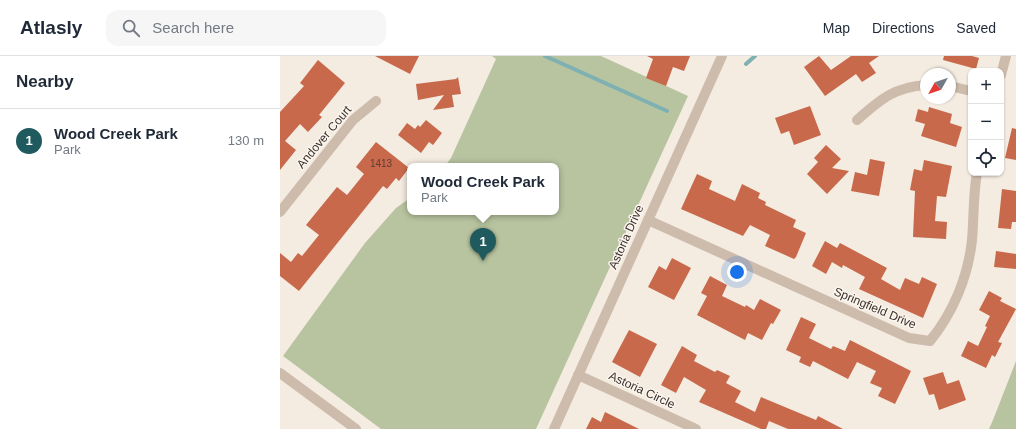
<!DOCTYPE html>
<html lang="en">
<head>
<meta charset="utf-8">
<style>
	:root { --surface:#fff; --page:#f6f6f7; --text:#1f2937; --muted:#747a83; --line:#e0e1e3; --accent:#1f5a5e }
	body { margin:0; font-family:Arial,sans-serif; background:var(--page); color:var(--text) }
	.controls { position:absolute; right:12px; top:12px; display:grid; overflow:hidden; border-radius:8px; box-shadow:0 1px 3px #0004 }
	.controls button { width:36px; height:36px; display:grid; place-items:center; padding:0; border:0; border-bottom:1px solid var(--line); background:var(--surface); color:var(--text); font:20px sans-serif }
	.compass { position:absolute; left:640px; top:12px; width:36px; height:36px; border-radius:50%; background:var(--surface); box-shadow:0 1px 3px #0004; rotate:230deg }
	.you { position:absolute; left:457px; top:216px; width:14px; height:14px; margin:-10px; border:3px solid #fff; border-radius:50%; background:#1a73e8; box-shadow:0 0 0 6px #1a73e833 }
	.badge { display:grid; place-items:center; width:26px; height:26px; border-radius:50%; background:var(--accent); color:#fff; font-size:13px; font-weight:700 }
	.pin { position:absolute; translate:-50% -33px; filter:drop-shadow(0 1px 2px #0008) }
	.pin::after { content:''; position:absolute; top:21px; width:14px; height:12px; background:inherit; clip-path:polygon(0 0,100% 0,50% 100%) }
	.popup { position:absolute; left:127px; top:107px; width:152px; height:52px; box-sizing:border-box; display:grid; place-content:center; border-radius:8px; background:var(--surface); filter:drop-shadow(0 1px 3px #0005); font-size:13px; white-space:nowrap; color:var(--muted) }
	.popup b { font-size:15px; color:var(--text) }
	.popup::after { content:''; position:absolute; left:50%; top:100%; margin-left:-8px; border:8px solid transparent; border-top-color:var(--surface) }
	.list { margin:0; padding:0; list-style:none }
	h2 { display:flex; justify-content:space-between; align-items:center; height:52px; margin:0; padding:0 16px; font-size:17px }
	h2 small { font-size:13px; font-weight:400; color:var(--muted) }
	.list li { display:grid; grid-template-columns:26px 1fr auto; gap:12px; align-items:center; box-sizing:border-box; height:64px; padding:0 16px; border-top:1px solid var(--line) }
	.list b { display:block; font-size:15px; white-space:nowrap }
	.list p { margin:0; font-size:13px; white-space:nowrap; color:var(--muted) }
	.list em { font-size:13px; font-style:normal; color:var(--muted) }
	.icon { flex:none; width:22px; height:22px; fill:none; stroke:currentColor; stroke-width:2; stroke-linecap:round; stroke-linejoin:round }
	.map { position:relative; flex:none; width:736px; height:373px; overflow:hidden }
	header { display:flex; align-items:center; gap:24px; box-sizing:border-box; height:56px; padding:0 20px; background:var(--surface); border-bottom:1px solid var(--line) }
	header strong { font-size:19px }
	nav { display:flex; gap:22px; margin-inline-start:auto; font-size:14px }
	.search { width:280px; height:36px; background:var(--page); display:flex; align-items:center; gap:10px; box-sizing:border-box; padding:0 14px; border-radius:12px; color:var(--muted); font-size:15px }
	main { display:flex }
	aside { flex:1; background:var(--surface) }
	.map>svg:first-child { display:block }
	.green { fill:#b8c4a0 }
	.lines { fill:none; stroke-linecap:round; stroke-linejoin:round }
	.stream { stroke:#7fb0b2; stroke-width:4 }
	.building { fill:#c8694b }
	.minor { stroke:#cdbbac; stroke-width:10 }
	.labels { text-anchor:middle; stroke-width:3; stroke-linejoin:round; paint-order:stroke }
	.number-label { font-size:10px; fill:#5e3e33 }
	.street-label { font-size:12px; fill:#3b302b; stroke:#fbf5ee }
</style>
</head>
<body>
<header>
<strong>Atlasly</strong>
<div class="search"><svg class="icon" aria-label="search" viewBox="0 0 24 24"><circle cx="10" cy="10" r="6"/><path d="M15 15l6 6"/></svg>Search here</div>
<nav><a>Map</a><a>Directions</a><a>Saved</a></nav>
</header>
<main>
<aside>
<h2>Nearby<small></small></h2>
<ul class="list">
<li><span class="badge">1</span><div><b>Wood Creek Park</b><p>Park</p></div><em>130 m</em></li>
</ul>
</aside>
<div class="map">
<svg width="736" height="373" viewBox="0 0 736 373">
	<rect width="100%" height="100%" fill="#f4ebe1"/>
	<!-- green -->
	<g class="green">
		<polygon points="212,0 321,0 408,40 256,373 101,373 3,300 85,187 116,152 130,142 130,156 276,156 276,110 165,110 171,102 216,3"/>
		<polygon points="736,305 736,373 709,373 713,364"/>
	</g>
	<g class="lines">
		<!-- stream -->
		<g class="stream">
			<polyline points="265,0 387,55"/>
			<polyline points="466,8 475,0"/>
		</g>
	</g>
	<!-- building -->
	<g class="building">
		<polygon points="95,0 139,0 130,18"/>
		<polygon points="367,0 410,0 404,15 393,11 386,30 366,22 373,3"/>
		<polygon points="539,0 551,14 571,0 599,0 589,7 596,17 582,26 576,18 545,40 524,11"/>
		<polygon points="664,0 692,0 699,2 696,13 663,4"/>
		<polygon points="38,4 65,27 39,59 42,61 28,76 20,68 5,85 16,94 0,114 0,56 24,30 20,27"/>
		<polygon points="178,21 181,38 172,39 174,51 153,54 164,39 138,44 136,28 176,23"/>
		<polygon points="530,50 541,79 514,89 509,75 501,78 495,62"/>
		<polygon points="649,51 672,58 670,67 682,71 676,91 641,80 645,68 635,65 638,53 648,56"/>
		<polygon points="146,64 162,77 153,89 149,86 141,97 118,79 127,67 135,73 138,69 140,71"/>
		<polygon points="732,72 736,73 736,104 725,102"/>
		<polygon points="96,86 129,112 119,125 116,122 107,133 103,130 19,235 0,220 0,197 11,206 18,197 22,200 39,179 26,169 57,131 67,139 84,118 76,111"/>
		<polygon points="546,89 561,103 552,112 569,115 547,138 527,118 538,106 534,102"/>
		<polygon points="590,103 605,106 599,140 571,135 575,116 587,119"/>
		<polygon points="644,104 672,110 666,141 657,140 655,165 667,166 666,183 633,181 635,135 630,134 634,113 642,115"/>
		<polygon points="417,118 432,125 429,133 455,145 462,128 480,137 478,142 486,146 485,149 516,164 513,171 526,177 516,201 514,203 485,190 490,179 470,169 463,180 401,153"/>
		<polygon points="722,133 736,135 736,166 732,166 731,173 718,172"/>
		<polygon points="545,185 557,192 560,187 607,212 601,223 620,234 625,222 639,228 642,221 657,228 643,262 579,233 585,221 563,209 562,212 552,206 546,218 532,210"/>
		<polygon points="716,195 736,198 736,213 714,211"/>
		<polygon points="392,202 411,212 394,244 368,231 379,210 386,214"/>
		<polygon points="430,220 447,229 442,240 465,251 466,249 474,254 480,243 501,254 493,268 491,267 482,284 468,277 465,284 417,259 427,240 421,237"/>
		<polygon points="709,235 722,242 720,245 736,253 718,286 722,287 715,301 712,299 706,312 681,300 688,285 698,290 707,271 705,270 710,260 699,254"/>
		<polygon points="521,261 536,268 529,282 551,293 553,290 565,295 570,284 631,315 615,348 598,340 602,332 590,327 596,315 577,306 568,323 533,305 530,311 519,306 521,301 506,294"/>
		<polygon points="349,274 377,288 360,321 332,306"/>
		<polygon points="402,290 417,299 414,305 435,316 437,314 450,320 446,327 461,335 455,346 475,356 481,341 536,364 538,360 563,373 508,373 489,365 486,373 481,373 419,346 426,334 404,321 396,337 381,329"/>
		<polygon points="663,316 667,328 679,324 686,344 659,354 654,338 649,339 643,322"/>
		<polygon points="325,356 359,373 306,373 312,361 321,366"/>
	</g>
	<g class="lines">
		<!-- minor -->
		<g class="minor">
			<polyline points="721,19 726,0"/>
			<polyline points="670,30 691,35"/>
			<path d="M577,64c23,-20 37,-33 69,-35"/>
			<polyline points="0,156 73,64 96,45"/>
			<path d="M368,164l261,118 21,3c23,-28 38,-64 42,-101 2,-22 1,-45 5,-67"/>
			<polyline points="0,317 76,373"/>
			<polyline points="298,319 416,373"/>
			<polyline points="274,373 442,0"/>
		</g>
	</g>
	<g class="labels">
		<!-- number labels -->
		<g class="number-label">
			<text x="101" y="111">1413</text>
		</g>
		<!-- street labels -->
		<g class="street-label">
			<text transform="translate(44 81) rotate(-50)" y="4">Andover Court</text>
			<text transform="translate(346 181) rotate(-66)" y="4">Astoria Drive</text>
			<text transform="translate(595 252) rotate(23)" y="4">Springfield Drive</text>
			<text transform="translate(362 334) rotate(25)" y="4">Astoria Circle</text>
		</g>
	</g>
</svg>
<div class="controls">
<button>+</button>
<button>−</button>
<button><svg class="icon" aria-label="locate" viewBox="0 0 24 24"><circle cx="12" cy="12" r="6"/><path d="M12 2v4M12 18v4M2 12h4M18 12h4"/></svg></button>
</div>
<svg class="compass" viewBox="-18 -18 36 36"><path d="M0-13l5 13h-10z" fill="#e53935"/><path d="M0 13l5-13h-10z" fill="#747a83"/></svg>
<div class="you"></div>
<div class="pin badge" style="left:203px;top:205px">1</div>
<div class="popup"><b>Wood Creek Park</b>Park</div>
</div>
</main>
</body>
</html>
